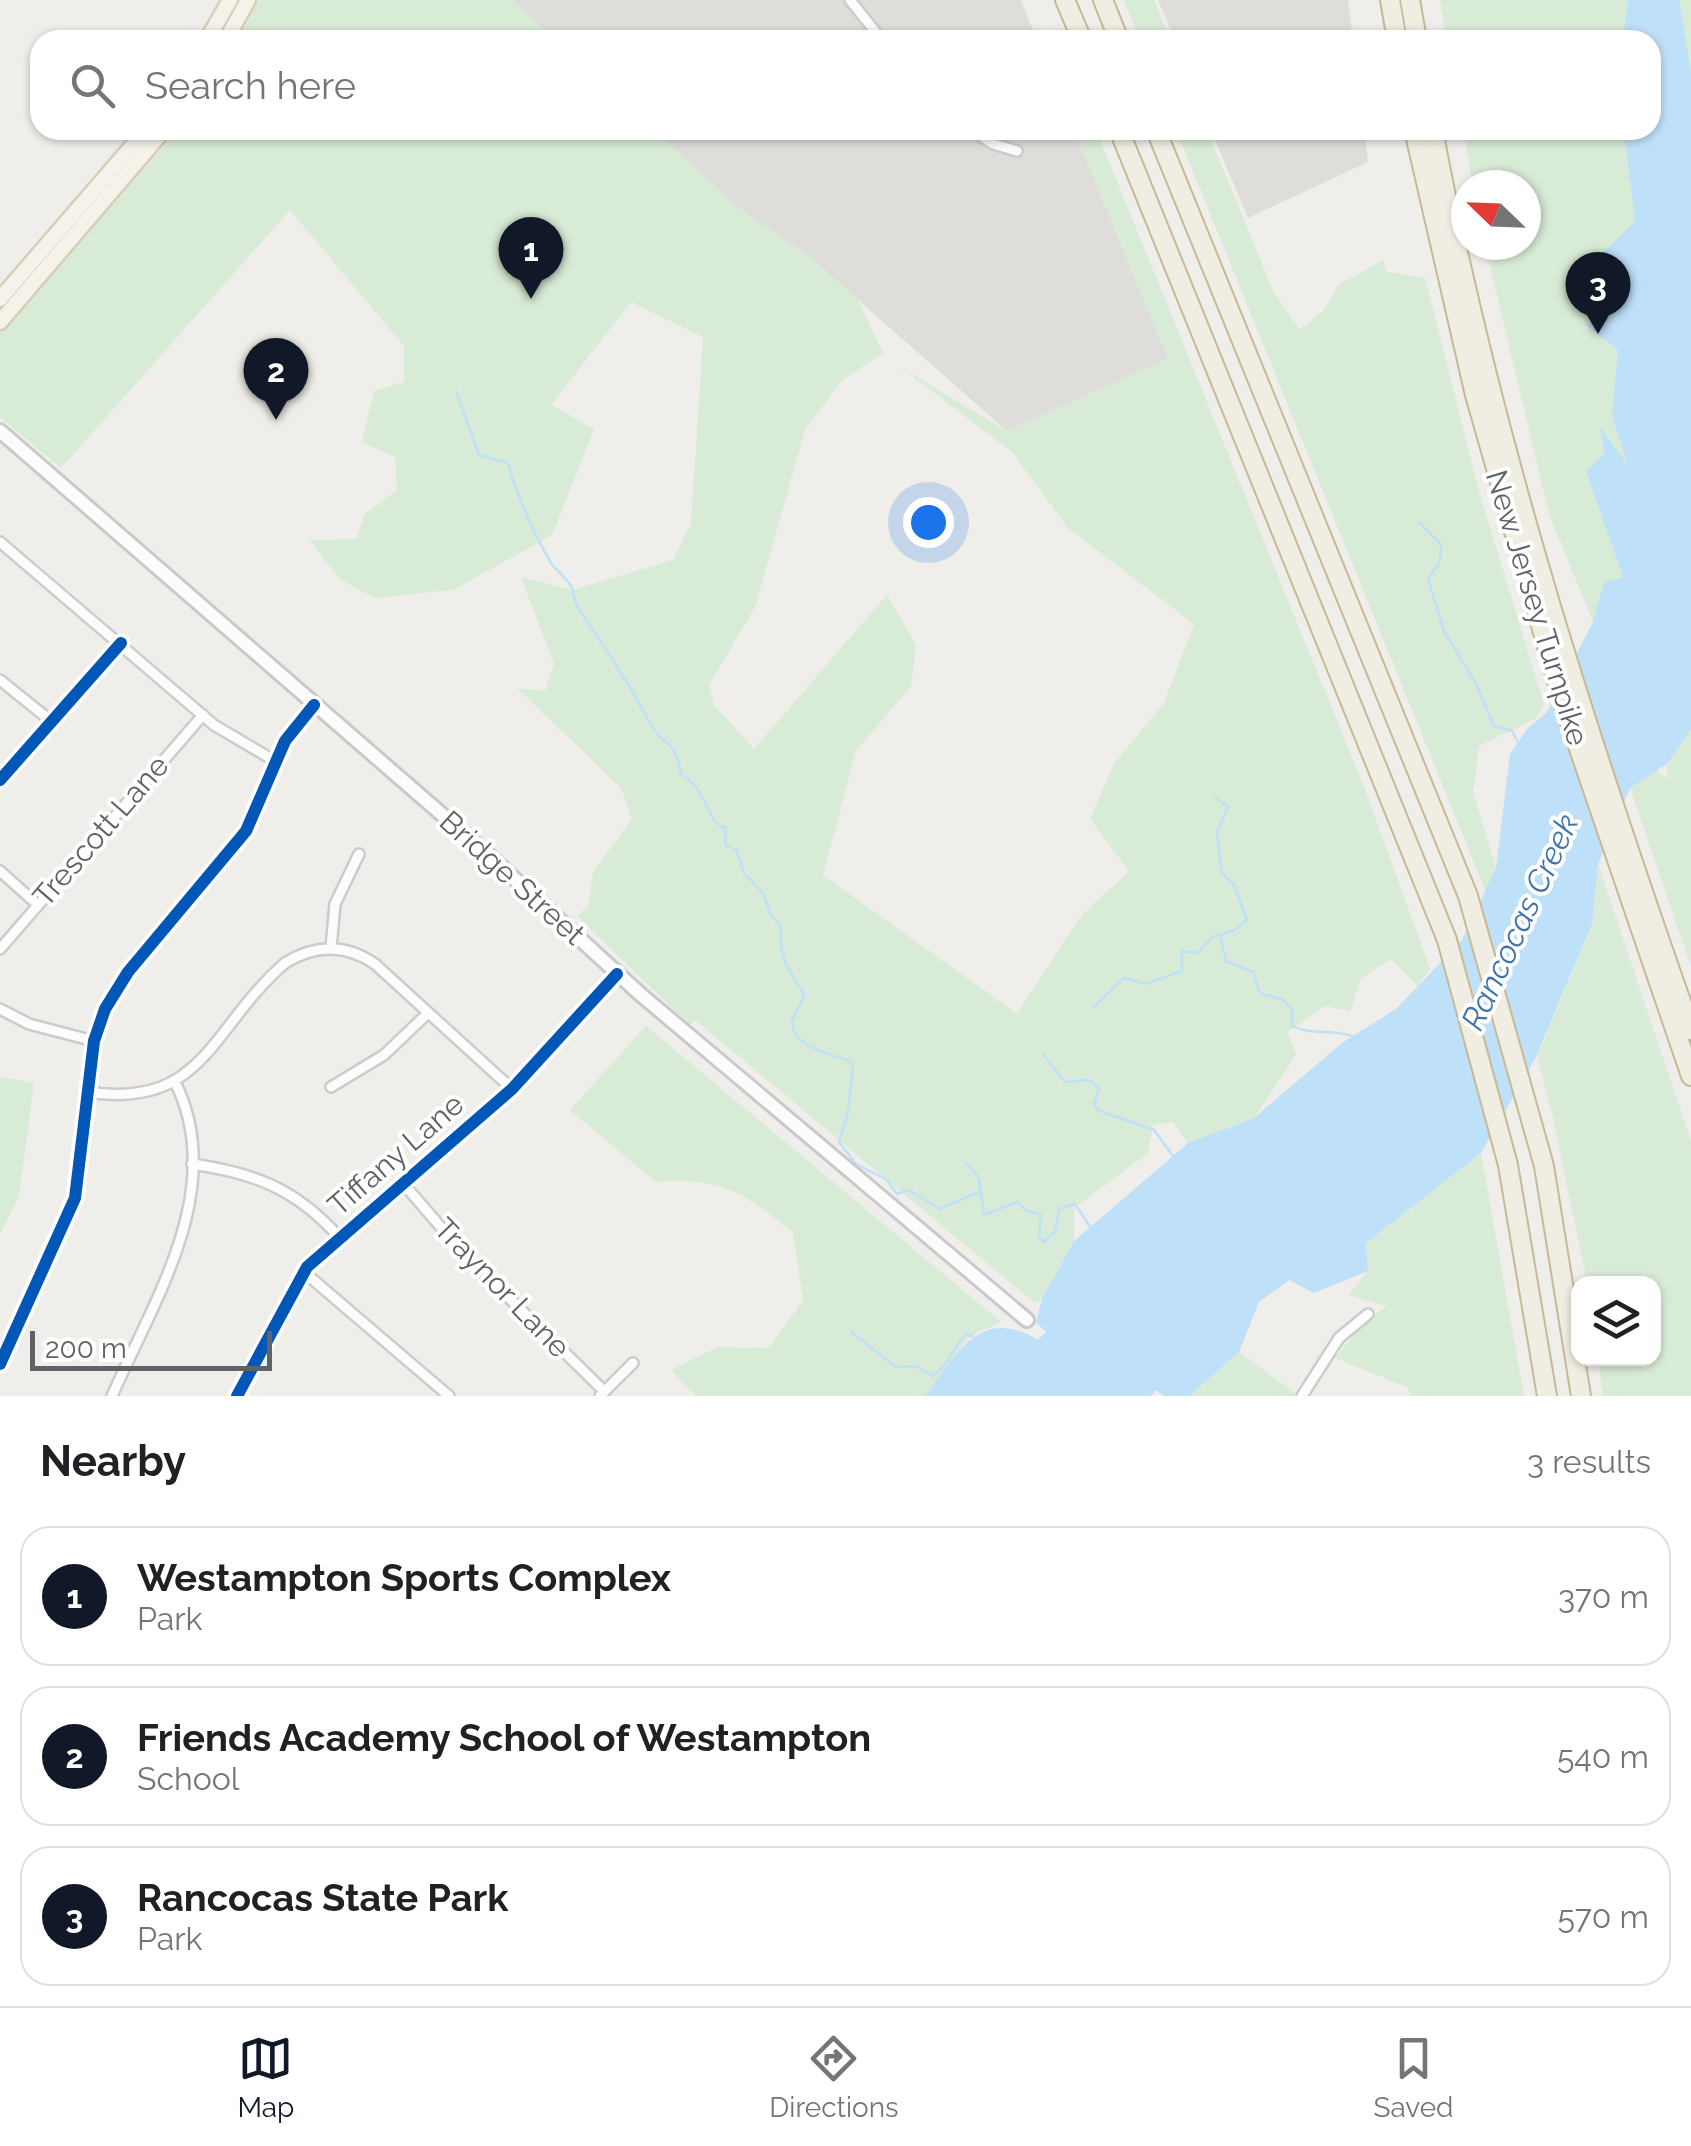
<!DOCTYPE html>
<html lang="en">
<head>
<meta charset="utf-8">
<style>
	:root { --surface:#fff; --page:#f6f6f6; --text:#202124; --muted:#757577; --line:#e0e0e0; --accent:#111827 }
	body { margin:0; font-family:Raleway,sans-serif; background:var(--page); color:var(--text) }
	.controls { position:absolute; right:30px; bottom:30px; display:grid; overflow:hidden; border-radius:20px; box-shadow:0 2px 8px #0004 }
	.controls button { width:90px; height:90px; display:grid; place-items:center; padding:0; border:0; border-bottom:2px solid var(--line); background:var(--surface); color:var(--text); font:50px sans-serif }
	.compass { position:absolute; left:1451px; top:170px; width:90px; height:90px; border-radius:50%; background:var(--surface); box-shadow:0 2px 8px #0004; rotate:293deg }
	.scale { position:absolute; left:30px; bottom:25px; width:242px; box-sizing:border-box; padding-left:10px; border:5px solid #5f6368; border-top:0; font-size:28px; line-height:35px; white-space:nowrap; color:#5f6368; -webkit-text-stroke:8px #fff; paint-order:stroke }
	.you { position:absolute; left:928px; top:522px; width:35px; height:35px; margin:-25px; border:8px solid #fff; border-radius:50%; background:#1a73e8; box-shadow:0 0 0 15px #1a73e833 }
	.badge { display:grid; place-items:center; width:65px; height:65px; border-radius:50%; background:var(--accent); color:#fff; font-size:32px; font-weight:700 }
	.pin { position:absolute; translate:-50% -82px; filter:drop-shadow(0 2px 5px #0008) }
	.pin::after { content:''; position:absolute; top:52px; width:35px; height:30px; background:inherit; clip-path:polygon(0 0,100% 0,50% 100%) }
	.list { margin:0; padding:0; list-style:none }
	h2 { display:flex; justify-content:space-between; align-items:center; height:130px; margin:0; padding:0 40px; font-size:42px }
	h2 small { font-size:32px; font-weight:400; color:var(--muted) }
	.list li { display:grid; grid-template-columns:65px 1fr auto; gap:30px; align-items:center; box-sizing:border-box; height:140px; margin:0 20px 20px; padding:0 20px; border:2px solid var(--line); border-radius:30px }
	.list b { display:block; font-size:38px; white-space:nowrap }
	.list p { margin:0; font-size:32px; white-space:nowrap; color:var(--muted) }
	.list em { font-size:32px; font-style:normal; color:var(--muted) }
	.icon { flex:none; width:55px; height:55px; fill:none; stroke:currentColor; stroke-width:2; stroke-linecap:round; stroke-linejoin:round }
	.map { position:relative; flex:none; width:1691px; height:1396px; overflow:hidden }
	.search { position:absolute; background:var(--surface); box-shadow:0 2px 8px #0004; left:30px; right:30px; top:30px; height:110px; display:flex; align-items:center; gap:25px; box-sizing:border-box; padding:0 35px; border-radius:30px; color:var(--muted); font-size:38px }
	.sheet { height:610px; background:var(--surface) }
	nav { display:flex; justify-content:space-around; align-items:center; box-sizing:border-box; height:140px; border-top:2px solid var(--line); background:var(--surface); font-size:28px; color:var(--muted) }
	nav a { display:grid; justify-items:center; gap:5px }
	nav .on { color:var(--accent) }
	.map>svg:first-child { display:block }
	.industrial { fill:#dfddda }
	.green { fill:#d8ebd6 }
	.water { fill:#bfe0f9 }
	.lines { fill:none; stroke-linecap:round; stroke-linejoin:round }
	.stream { stroke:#bfe0f9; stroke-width:2.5 }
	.minor-casing { stroke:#cbcccc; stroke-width:14 }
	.secondary-casing { stroke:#cacacb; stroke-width:18 }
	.primary-casing { stroke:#d7ceb8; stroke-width:19 }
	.motorway-casing { stroke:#c8b996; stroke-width:22 }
	.minor { stroke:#fdfcfc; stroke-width:9 }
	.secondary { stroke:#fdfcfc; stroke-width:12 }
	.primary { stroke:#f4f2e9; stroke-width:14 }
	.motorway { stroke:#f0ede3; stroke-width:18 }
	.cycleway-casing { stroke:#fff; stroke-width:19 }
	.cycleway { stroke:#0057b8; stroke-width:12 }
	.labels { text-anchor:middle; stroke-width:8; stroke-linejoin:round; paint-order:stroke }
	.street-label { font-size:30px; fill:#5f6368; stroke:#fff }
	.water-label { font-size:32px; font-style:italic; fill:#4174aa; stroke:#fff }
</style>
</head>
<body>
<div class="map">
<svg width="1691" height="1396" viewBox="0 0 1691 1396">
	<rect width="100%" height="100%" fill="#efeeea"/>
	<!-- industrial -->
	<g class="industrial">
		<polygon points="512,0 1021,0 1037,40 555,40"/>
		<polygon points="1158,0 1348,0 1353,40 1175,40"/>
		<polygon points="653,130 1074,130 1168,359 1007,431 807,255 738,208"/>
		<polygon points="1211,130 1364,130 1368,162 1248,218"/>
	</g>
	<!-- green -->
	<g class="green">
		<polygon points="259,0 512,0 555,40 238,40"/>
		<polygon points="1124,0 1154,0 1170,40 1140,40"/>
		<polygon points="1440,0 1691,0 1691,655 1593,622 1549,514 1485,245 1526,245 1526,185 1473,185 1463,130 1651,130 1651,40 1446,40"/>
		<polygon points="178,130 653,130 738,208 807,255 858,300 883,353 842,380 805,430 755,607 709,685 714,705 754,749 887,595 916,645 911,686 856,751 823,875 1017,1014 1080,917 1129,871 1090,819 1114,764 1164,703 1194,624 1068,528 1012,452 900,367 1007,431 1168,359 1074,130 1096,130 1366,792 1430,969 1417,986 1391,959 1360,979 1351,1011 1325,1006 1287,1032 1296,1055 1254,1118 1188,1143 1173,1122 1153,1125 1148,1153 1074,1208 1074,1241 1042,1299 1035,1303 695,1020 690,1025 577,916 588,907 593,872 632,819 621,788 517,688 545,691 554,664 521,577 573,590 673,560 691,523 703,337 631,302 551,405 594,429 552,535 453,590 375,598 341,580 309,540 356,539 365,514 397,490 395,457 362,442 374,391 404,382 404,346 290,210 61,468 0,417 0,333"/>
		<polygon points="1176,130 1207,130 1273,291 1300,330 1324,310 1338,285 1383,260 1387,272 1425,278 1480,495 1544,704 1536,718 1479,746 1473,792 1496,868 1486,892"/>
		<polygon points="1691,729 1691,966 1630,788 1656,770 1667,778 1667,764"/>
		<polygon points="1598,864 1691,1141 1691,1396 1603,1396 1598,1359 1654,1358 1654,1284 1587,1283 1552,1113 1537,1057 1592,925"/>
		<path d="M646,1026l355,296 -31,14 -45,60h-229l-25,-26 47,-23 51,1 34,-48 -10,-67c-47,-40 -73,-56 -137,-51l-86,-72z"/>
		<polygon points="0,1077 34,1083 19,1196 0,1234"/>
		<polygon points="1481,1153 1524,1396 1411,1396 1407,1387 1335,1358 1359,1329 1386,1306 1349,1295 1368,1271 1366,1243"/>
		<polygon points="1239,1352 1295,1393 1294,1396 1189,1396"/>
	</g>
	<!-- water -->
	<path class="water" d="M1628,0h51l12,73v656l-24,35 -37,24 -32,76 -6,60 -56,133 -55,96 -115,90 2,28 -54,22 -25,-13 -30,22 -20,50 -50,44h-25l-8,-6 -5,6h-226c32,-42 55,-91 113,-56l8,-8 -10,-10 6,-23 32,-58 114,-98 66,-25 88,-75 54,-34 66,-69 34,-72 14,-114 17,-25 20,-17 46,-90 11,-39 19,-6 -37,-106 19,-18 -6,-27 29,39 -16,-48 6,-67 -32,-25 29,-19 4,-31 -19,-19 35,-35 -11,-91h27v-90h-28z"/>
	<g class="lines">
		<!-- stream -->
		<g class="stream">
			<path d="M456,391l23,64 29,8c9,33 26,70 43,100 6,8 15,15 20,23 4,7 2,15 7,22 26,38 51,75 73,117 13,23 24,11 30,50 28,14 23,46 45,53l-1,16 11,6 8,23 19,20 7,20 11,14c-3,29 8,44 23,67 -1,9 -13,22 -12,30 3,25 43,30 61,39l-5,50 -9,29 17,22 30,15 11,15 12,-4 31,19 39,-17"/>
			<polyline points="1420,523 1441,544 1440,561 1428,579 1444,631 1475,682 1494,726 1512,731 1518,742"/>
			<path d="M1220,935l6,26 27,11 7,21 24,7 8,10v16c20,10 42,2 63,11"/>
			<polyline points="1093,1007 1124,978 1145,984 1182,971 1182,951 1198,953 1212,937 1233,931 1247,920 1234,885 1222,874 1217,833 1228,806 1214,797"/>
			<polyline points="1043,1054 1065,1082 1089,1080 1099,1088 1094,1104 1097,1110 1154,1130 1173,1156"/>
			<polyline points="967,1163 979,1178 984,1215 1018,1202 1025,1210 1041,1215 1039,1237 1044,1242 1055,1232 1059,1209 1075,1204 1091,1228"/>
			<path d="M851,1332l45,35 19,-1 18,10c17,-13 20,-27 32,-42l8,2"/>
		</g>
		<!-- minor casing -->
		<g class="minor-casing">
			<g id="minor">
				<polyline points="850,0 882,40"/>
				<polyline points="972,130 993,144 1017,151"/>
				<polyline points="0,542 214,725 275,761"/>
				<polyline points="0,680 51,721"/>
				<polyline points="0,780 121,643"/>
				<polyline points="0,871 38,905"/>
				<polyline points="331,948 335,904 359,854"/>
				<polyline points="0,949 203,715"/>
				<polyline points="0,1009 29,1024 94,1041"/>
				<polyline points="331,1087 384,1055 427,1014"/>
				<path d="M87,1092c117,18 123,-64 198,-129 31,-19 61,-19 90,1l137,125"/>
				<path d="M192,1164c63,9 104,25 147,73"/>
				<polyline points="402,1182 464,1254 604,1391"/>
				<polyline points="304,1272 449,1396"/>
				<polyline points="0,1364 75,1198 94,1041 105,1009 128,972 246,831 285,741 314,705"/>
				<path d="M112,1396c42,-96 116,-208 63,-314"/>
				<polyline points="237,1396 307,1267 512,1089 617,974"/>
				<polyline points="600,1396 633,1363"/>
				<polyline points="1302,1396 1339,1338 1368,1314"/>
			</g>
		</g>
		<!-- secondary casing -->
		<g class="secondary-casing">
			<polyline id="secondary" points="0,431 484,851 640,994 1027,1320"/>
		</g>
		<!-- primary casing -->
		<g class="primary-casing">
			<g id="primary">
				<polyline points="207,40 230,0"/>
				<polyline points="226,40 248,0"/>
				<polyline points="0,299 146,130"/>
				<polyline points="0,322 164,130"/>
			</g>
		</g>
		<!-- motorway casing -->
		<g class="motorway-casing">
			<g id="motorway">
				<polyline points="1065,0 1082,40"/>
				<polyline points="1103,0 1119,40"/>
				<polyline points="1390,0 1397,40"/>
				<polyline points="1410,0 1417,40"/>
				<polyline points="1119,130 1447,940 1508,1165 1547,1396"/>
				<polyline points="1156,130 1468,896 1544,1166 1581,1396"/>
				<polyline points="1414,130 1475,395 1562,699 1691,1076"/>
				<path d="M1433,130c58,309 154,605 258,900"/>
			</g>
		</g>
		<!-- minor -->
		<use href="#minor" class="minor"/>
		<!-- secondary -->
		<use href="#secondary" class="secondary"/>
		<!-- primary -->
		<use href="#primary" class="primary"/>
		<!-- motorway -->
		<use href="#motorway" class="motorway"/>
		<!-- cycleway casing -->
		<g class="cycleway-casing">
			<g id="cycleway">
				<polyline points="0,780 121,643"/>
				<polyline points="0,1364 75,1198 94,1041 105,1009 128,972 246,831 285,741 314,705"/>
				<polyline points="237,1396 307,1267 512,1089 617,974"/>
			</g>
		</g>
		<!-- cycleway -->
		<use href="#cycleway" class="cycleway"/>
	</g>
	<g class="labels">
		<!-- street labels -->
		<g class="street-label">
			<text transform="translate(1537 608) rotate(73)" y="10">New Jersey Turnpike</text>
			<text transform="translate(101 831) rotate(-49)" y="10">Trescott Lane</text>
			<text transform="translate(512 878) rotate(42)" y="10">Bridge Street</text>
			<text transform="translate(396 1155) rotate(-41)" y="10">Tiffany Lane</text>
			<text transform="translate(502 1288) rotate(46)" y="10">Traynor Lane</text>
		</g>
		<!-- water labels -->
		<g class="water-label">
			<text transform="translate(1520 922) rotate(-65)" y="11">Rancocas Creek</text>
		</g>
	</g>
</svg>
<div class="controls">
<button><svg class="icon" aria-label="layers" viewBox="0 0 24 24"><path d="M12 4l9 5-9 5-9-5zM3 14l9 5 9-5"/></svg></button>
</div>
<svg class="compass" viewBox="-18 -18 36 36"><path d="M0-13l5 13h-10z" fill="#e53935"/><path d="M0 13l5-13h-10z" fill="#757577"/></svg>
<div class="scale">200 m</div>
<div class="you"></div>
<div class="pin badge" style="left:531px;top:299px">1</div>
<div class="pin badge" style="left:276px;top:420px">2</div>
<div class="pin badge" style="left:1598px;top:334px">3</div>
<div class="search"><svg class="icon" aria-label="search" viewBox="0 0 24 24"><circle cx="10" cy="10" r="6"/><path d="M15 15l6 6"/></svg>Search here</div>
</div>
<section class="sheet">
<h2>Nearby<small>3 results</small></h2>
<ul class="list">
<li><span class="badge">1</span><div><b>Westampton Sports Complex</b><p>Park</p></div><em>370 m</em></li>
<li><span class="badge">2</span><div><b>Friends Academy School of Westampton</b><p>School</p></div><em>540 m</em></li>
<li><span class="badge">3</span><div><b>Rancocas State Park</b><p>Park</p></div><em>570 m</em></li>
</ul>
</section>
<nav>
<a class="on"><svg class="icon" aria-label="map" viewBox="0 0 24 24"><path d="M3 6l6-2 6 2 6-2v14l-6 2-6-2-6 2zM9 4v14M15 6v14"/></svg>Map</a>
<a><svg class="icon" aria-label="directions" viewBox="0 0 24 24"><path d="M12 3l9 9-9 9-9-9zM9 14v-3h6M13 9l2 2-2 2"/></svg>Directions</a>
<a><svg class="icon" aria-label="saved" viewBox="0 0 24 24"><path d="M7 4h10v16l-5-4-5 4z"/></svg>Saved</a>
</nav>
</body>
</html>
